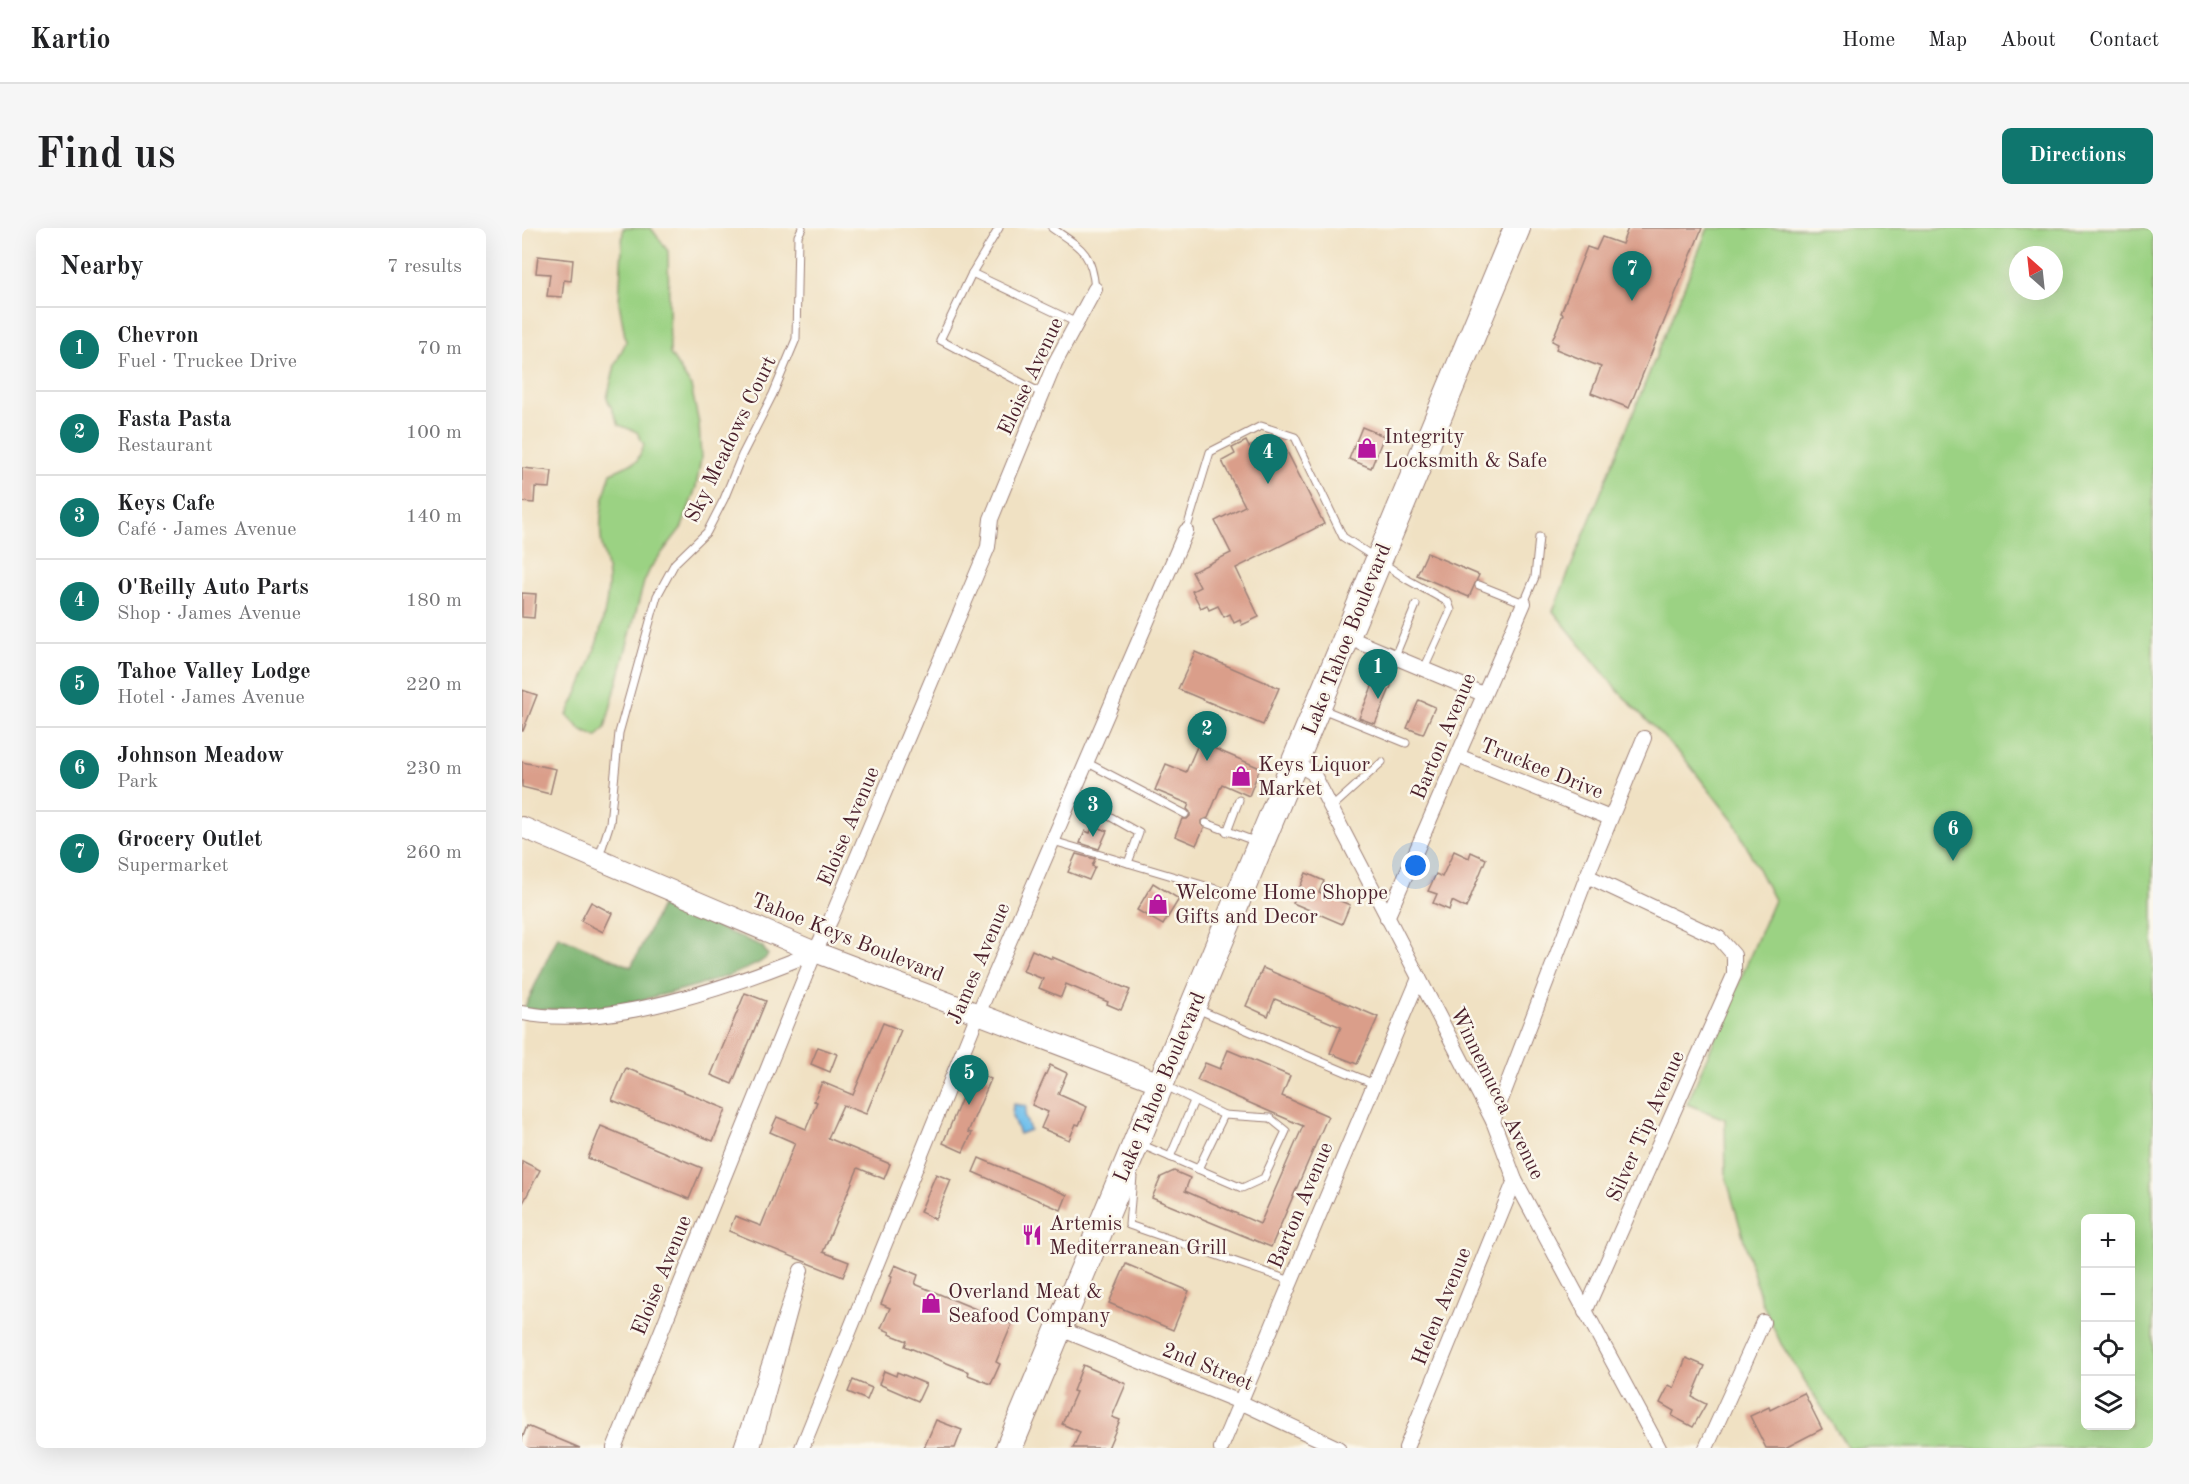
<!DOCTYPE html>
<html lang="en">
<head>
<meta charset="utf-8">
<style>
	:root { --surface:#fff; --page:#f6f6f6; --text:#202124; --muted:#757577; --line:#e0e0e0; --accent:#0f766e }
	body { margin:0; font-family:"Old Standard TT",serif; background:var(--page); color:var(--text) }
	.controls { position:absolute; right:18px; bottom:18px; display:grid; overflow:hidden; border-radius:9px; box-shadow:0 6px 24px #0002 }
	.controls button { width:54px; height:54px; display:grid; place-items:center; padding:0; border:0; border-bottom:2px solid var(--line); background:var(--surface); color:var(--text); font:30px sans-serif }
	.compass { position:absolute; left:1487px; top:18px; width:54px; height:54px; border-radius:50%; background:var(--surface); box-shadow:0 6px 24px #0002; rotate:333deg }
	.you { position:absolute; left:894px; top:638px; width:21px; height:21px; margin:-15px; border:4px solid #fff; border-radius:50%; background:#1a73e8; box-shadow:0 0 0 9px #1a73e833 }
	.badge { display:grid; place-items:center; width:39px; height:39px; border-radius:50%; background:var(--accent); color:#fff; font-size:20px; font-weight:700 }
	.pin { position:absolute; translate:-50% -50px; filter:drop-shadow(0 2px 3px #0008) }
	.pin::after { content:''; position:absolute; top:32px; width:21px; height:18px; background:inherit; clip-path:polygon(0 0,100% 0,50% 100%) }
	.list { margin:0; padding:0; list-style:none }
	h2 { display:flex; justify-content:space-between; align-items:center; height:78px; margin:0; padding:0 24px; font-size:26px }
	h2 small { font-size:20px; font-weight:400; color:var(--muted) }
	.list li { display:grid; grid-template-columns:39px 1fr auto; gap:18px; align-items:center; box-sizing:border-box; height:84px; padding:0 24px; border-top:2px solid var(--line) }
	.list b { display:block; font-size:22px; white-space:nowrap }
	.list p { margin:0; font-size:20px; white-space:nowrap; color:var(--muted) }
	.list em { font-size:20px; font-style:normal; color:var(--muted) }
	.icon { flex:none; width:33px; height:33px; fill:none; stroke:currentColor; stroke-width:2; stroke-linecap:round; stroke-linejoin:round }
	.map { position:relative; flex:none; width:1631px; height:1220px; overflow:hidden; border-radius:9px }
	header { display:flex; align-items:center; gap:36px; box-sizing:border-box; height:84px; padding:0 30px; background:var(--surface); border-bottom:2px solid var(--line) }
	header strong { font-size:28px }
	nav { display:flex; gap:33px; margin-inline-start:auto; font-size:21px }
	.intro { display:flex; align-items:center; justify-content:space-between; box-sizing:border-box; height:144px; padding:0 36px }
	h1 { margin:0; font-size:42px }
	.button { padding:15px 27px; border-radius:9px; background:var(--accent); color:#fff; font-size:21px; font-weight:700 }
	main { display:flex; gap:36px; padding:0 36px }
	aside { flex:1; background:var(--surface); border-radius:9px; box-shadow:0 6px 24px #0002 }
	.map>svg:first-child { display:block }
	.green { fill:#9bd283; stroke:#727857; stroke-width:1.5; fill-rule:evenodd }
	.forest { fill:#7cb471; stroke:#636a4e; stroke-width:1.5 }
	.water { fill:#71c0eb; stroke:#5e708b; stroke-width:1.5 }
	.building { fill:#da9e8a }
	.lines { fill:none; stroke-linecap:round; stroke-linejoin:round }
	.lane-casing { stroke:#9d8077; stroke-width:9 }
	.street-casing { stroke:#9d8077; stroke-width:16 }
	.secondary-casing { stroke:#9d8077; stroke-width:22 }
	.highway-casing { stroke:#9d8077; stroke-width:28 }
	.lane { stroke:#fff; stroke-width:7 }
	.street { stroke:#fff; stroke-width:14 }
	.secondary { stroke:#fff; stroke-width:20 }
	.highway { stroke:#fff; stroke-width:26 }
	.labels { text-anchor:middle; stroke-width:5; stroke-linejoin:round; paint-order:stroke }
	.street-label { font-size:21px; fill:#4a1f2b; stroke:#fbf7ec }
	.poi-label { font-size:21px; fill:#4a1f2b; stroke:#fbf7ec; text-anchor:start }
</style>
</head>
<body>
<header>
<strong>Kartio</strong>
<nav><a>Home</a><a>Map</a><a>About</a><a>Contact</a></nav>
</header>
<div class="intro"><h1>Find us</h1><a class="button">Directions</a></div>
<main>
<aside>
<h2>Nearby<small>7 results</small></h2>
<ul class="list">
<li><span class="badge">1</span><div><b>Chevron</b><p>Fuel · Truckee Drive</p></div><em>70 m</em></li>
<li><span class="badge">2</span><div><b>Fasta Pasta</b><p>Restaurant</p></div><em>100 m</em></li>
<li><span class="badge">3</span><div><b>Keys Cafe</b><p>Café · James Avenue</p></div><em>140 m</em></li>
<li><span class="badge">4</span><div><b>O'Reilly Auto Parts</b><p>Shop · James Avenue</p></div><em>180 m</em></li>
<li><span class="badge">5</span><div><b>Tahoe Valley Lodge</b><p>Hotel · James Avenue</p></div><em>220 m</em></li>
<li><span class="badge">6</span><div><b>Johnson Meadow</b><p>Park</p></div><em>230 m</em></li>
<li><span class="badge">7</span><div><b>Grocery Outlet</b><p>Supermarket</p></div><em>260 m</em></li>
</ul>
</aside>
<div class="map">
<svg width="1631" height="1220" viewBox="0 0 1631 1220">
	<rect width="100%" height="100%" fill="#fbf7ec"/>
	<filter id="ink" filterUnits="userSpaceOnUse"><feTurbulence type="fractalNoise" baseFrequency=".0167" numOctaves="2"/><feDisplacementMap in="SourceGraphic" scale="12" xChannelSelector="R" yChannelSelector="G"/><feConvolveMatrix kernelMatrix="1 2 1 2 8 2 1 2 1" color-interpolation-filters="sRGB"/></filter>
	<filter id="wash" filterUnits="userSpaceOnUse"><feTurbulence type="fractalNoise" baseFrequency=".008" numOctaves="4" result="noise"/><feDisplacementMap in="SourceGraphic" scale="24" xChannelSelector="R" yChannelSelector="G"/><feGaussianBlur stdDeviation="1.35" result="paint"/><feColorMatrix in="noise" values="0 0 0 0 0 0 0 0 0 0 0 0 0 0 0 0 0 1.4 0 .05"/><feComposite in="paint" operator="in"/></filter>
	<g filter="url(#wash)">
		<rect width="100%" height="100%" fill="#f0e1c3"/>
		<!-- green -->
		<g class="green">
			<path d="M101,0h28l17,23 2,103 21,32 8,38 2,35 -5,28 -14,40 -31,40 -7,15 -39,146 -8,9 -15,-6 -15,-16c19,-39 38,-84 41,-128 2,-18 -6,-33 -7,-50 -2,-23 3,-43 10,-64l26,-12 7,-16 -7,-13 -18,-7 -12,-27 8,-33 11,-23 -7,-39z"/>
			<path d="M1186,0h445v1220h-305l-67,-104 -20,-44 -35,-123 -1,-58 -38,-15 87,-204 -40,-78 -50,-64 -65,-66 -66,-81zM1496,27h36v36h-36zM1564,990h44v208h-44z"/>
		</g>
		<!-- forest -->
		<path class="forest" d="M140,676l100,42 6,9c-8,17 -129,47 -152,50 -30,5 -61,5 -92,4l34,-73 73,31z"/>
		<!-- water -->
		<polygon class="water" points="491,876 504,878 503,889 508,902 497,906 490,888"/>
		<g id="blocks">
			<!-- building -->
			<g class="building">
				<polygon points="1106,0 1180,0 1107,180 1069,165 1079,139 1034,121 1036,116 1030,113 1041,86 1039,85 1065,19 1074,22 1080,9 1100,16"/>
				<polygon points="16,28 51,32 49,53 42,52 40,69 25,68 28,46 14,45"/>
				<polygon points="840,199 862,208 849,240 827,231"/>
				<polygon points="750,208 758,210 802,296 714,340 737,389 720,397 718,392 712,395 708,386 702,389 696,378 687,382 685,377 679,380 670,363 678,359 670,344 709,325 693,293 723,278 700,233 713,226 710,220 724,213 727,219"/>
				<polygon points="0,240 30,243 28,260 13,259 12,275 0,274"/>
				<polygon points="905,325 957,347 947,369 895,347"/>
				<polygon points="0,365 14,366 12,390 0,389"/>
				<polygon points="673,424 757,460 741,497 656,461"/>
				<polygon points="856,444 872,451 853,496 837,490"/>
				<polygon points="0,462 15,467 1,503 0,503"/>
				<polygon points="897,472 913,479 901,506 885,500"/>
				<polygon points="677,514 738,540 727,568 700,556 686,590 679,593 679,596 682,600 674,617 653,608 660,591 665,591 668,588 668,584 665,581 667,576 633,562 644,536 664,544"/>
				<polygon points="0,534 34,541 28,566 0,559"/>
				<polygon points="571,597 585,603 577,621 558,615 563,603 568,605"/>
				<polygon points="932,623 947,630 949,624 964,631 944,680 930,673 927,682 911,675 915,666 906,663 914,646 920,649"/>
				<polygon points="554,626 573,631 570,638 573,639 567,652 546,644"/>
				<polygon points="784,645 802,653 797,664 828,677 820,696 771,675"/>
				<polygon points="631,655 657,671 641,697 615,682"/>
				<polygon points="69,674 90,685 81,704 59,693"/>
				<polygon points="510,722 530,731 530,729 608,762 599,782 585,776 586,774 544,756 539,769 517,760 521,751 501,743"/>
				<polygon points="741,740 856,789 835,836 808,825 819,799 753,771 746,788 724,778"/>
				<polygon points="223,765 244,773 210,856 189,847"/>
				<polygon points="361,795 379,802 344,886 321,877 306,910 368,936 362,951 336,940 301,1024 327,1034 321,1049 207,1003 213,988 239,998 273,915 248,904 255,889 284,901 295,874 292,873 300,854 331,867"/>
				<polygon points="296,819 315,826 308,844 289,836"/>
				<polygon points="706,822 768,848 760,868 806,888 749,1019 630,970 639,949 652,943 668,950 663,963 738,996 781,898 675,852 683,835 698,841"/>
				<polygon points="528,837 545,845 536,866 565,879 557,897 554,896 547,912 519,900 526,884 510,877"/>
				<polygon points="104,840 204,881 191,913 90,872"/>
				<polygon points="451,844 469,851 446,904 450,905 441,924 421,915"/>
				<polygon points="79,898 180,940 167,971 66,930"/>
				<polygon points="457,930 545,967 539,982 451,944"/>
				<polygon points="0,933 18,942 0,977"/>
				<polygon points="414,946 429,952 413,991 398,984"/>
				<polygon points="604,1036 667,1063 651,1102 587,1075"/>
				<polygon points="373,1037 396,1047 393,1056 490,1096 474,1134 478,1136 469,1156 446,1147 447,1144 383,1118 385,1113 367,1106 368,1104 359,1100 368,1080 359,1076 370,1049 368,1048"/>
				<polygon points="1164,1130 1183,1138 1170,1169 1184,1176 1171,1199 1150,1188 1152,1183 1138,1175 1147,1157 1152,1160"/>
				<polygon points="561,1137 604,1156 590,1189 598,1192 586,1220 551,1220 558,1204 540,1196 554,1164 551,1163"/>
				<polygon points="362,1143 374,1148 375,1144 404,1156 396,1173 357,1156"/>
				<polygon points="331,1152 350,1160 345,1172 326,1164"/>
				<polygon points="1282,1165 1300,1201 1263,1220 1244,1220 1228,1188 1247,1179 1248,1182"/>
				<polygon points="414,1192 440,1202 433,1220 402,1220"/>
				<polygon points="5,1198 58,1220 0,1220 0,1211"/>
			</g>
		</g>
	</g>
	<g filter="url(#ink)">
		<use href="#blocks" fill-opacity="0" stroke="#9d8077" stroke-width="1.5"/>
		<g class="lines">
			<!-- lane casing -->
			<g class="lane-casing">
				<g id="lane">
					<path d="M530,0c29,20 40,24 43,61"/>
					<polyline points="450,45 477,0"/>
					<polyline points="521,166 418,112 450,45 555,95"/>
					<polyline points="664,303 688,224 739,198 773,209 821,309 852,329"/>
					<polyline points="861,335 886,352 926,374 929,382 902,441"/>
					<polyline points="957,357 1002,375 1013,349 1017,309"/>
					<polyline points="873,428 894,377"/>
					<polyline points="800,481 884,515"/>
					<polyline points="564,534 663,586"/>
					<polyline points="550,567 617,605 606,635 711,666"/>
					<polyline points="809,580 860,534"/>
					<polyline points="684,595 735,614"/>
					<polyline points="705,604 717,572"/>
					<polyline points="531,613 606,635"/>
					<polyline points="77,629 88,595 97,505 135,368 153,335 185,304 202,271 220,227 251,166 274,111 276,8 280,0"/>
					<polyline points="675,781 852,856"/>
					<polyline points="642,857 702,887 676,941"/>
					<polyline points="618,916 720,960 742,950 764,903 748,890 702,887"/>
					<polyline points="648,929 672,873"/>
					<polyline points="611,948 607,997 769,1053"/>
				</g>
			</g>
			<!-- street casing -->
			<g class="street-casing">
				<g id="street">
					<polyline points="825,409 961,466"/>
					<polyline points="936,528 1088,590"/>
					<polyline points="772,535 791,545 971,893 993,952 1137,1220"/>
					<polyline points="865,690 1002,375"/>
					<path d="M0,785c88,17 211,-27 293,-61"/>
					<polyline points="971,893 1065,648 1122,510"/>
					<polyline points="1063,1084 1212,747 1212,727 1197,710 1065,648"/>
					<polyline points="536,1100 718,1174 816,1220"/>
					<polyline points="92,1220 293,724 309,691 466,319 469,291 533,135 573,61"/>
					<polyline points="219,1220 279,1042 231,1220"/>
					<polyline points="280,1220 456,786 664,303"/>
					<polyline points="699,1220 897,750"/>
					<polyline points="884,1220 993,952"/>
					<polyline points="1184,1220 1241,1094"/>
				</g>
			</g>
			<!-- secondary casing -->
			<g class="secondary-casing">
				<polyline id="secondary" points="0,599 293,724 638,855"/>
			</g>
			<!-- highway casing -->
			<g class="highway-casing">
				<polyline id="highway" points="487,1220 995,0"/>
			</g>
			<!-- lane -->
			<use href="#lane" class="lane"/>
			<!-- street -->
			<use href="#street" class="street"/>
			<!-- secondary -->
			<use href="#secondary" class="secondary"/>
			<!-- highway -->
			<use href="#highway" class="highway"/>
		</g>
	</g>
	<!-- icons -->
	<defs>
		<g id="shop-bare" transform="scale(1.62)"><path d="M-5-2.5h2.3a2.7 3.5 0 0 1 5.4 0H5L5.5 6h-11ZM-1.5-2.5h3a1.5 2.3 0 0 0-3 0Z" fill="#b5179e" stroke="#fbf7ec" stroke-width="2.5" paint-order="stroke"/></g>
		<g id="restaurant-bare" transform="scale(1.62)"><path d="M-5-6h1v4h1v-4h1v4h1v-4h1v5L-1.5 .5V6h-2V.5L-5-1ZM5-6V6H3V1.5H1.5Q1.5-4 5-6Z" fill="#b5179e" stroke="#fbf7ec" stroke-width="2.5" paint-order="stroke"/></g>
	</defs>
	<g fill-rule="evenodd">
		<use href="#shop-bare" x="845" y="220"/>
		<use href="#shop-bare" x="719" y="548"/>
		<use href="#shop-bare" x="636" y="676"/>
		<use href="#restaurant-bare" x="510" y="1007"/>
		<use href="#shop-bare" x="409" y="1075"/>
	</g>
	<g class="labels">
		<!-- street labels -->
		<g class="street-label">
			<text transform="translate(508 148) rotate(-65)" y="7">Eloise Avenue</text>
			<text transform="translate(208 211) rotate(-64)" y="7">Sky Meadows Court</text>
			<text transform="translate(824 411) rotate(-68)" y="7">Lake Tahoe Boulevard</text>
			<text transform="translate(921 508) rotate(-67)" y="7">Barton Avenue</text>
			<text transform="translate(1020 540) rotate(22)" y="7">Truckee Drive</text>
			<text transform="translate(326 598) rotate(-67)" y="7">Eloise Avenue</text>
			<text transform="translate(326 709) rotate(22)" y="7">Tahoe Keys Boulevard</text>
			<text transform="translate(456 735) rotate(-67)" y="7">James Avenue</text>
			<text transform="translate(637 859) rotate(-67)" y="7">Lake Tahoe Boulevard</text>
			<text transform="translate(976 865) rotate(64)" y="7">Winnemucca Avenue</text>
			<text transform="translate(1123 898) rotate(-66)" y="7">Silver Tip Avenue</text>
			<text transform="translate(778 977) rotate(-67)" y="7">Barton Avenue</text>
			<text transform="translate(139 1047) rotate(-68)" y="7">Eloise Avenue</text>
			<text transform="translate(919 1078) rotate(-68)" y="7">Helen Avenue</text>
			<text transform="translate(686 1138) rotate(22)" y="7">2nd Street</text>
		</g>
		<!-- poi labels -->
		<g class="poi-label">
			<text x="862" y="215">Integrity<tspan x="862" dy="24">Locksmith &amp; Safe</tspan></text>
			<text x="736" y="543">Keys Liquor<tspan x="736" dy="24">Market</tspan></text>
			<text x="653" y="671">Welcome Home Shoppe<tspan x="653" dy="24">Gifts and Decor</tspan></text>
			<text x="527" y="1002">Artemis<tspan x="527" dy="24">Mediterranean Grill</tspan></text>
			<text x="426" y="1070">Overland Meat &amp;<tspan x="426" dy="24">Seafood Company</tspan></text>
		</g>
	</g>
</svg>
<div class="controls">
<button>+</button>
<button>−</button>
<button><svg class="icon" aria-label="locate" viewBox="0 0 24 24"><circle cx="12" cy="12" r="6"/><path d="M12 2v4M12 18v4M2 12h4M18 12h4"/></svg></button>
<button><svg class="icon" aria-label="layers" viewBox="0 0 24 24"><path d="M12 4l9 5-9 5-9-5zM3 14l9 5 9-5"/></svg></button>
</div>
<svg class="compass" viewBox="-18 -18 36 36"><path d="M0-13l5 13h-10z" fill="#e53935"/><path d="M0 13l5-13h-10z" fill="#757577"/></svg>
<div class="you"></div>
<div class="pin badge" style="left:856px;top:471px">1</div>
<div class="pin badge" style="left:685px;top:533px">2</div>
<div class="pin badge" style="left:571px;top:609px">3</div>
<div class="pin badge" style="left:746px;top:256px">4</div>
<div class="pin badge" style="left:447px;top:877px">5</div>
<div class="pin badge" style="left:1431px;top:633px">6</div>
<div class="pin badge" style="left:1110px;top:73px">7</div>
</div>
</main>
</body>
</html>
